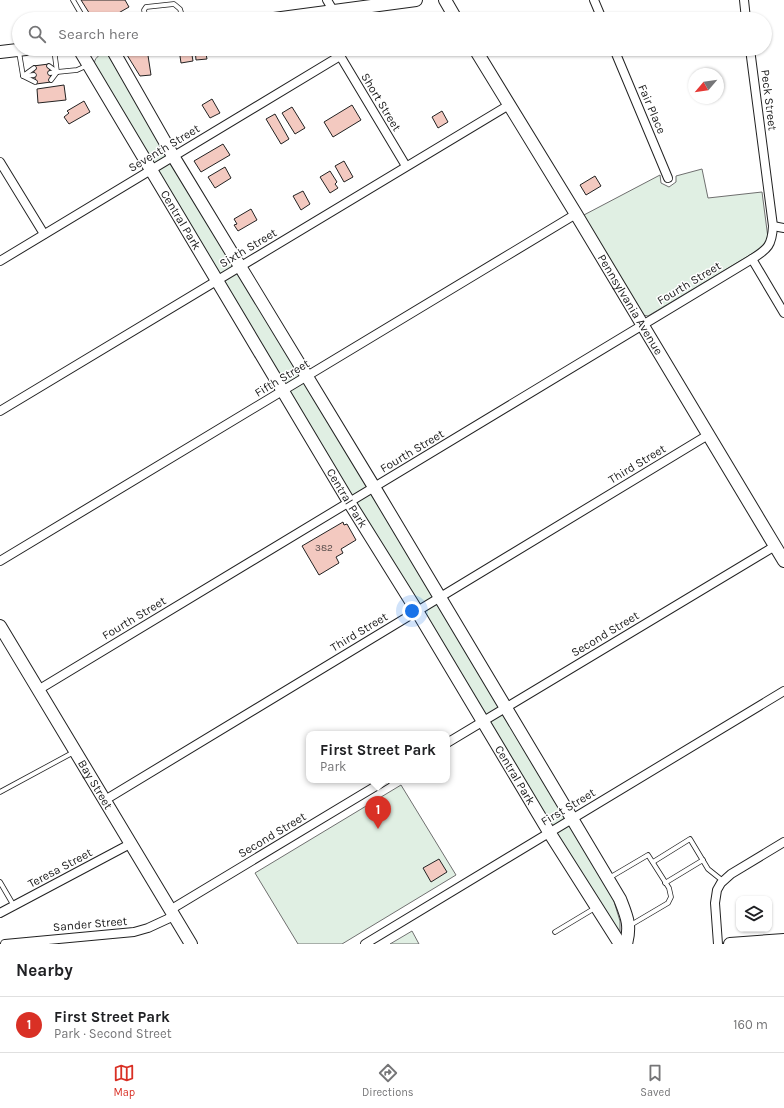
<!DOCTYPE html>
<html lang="en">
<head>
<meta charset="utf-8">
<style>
	:root { --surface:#fff; --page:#f2f2f2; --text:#202124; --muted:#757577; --line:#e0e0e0; --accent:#d93025 }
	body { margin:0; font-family:Karla,sans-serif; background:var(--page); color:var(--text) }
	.controls { position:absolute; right:12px; bottom:12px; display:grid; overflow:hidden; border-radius:8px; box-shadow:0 1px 3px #0004 }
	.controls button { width:36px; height:36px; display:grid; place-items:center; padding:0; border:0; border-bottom:1px solid var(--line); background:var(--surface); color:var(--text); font:20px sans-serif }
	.compass { position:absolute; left:688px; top:68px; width:36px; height:36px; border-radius:50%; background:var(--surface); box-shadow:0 1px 3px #0004; rotate:241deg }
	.you { position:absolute; left:412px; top:611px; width:14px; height:14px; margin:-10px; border:3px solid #fff; border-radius:50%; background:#1a73e8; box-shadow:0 0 0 6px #1a73e833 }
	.badge { display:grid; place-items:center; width:26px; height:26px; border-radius:50%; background:var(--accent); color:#fff; font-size:13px; font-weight:700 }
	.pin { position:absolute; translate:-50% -33px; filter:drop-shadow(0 1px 2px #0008) }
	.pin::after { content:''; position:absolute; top:21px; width:14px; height:12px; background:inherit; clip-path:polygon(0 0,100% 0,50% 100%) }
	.popup { position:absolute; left:306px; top:731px; width:144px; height:52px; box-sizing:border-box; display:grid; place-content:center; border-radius:8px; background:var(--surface); filter:drop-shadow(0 1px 3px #0005); font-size:13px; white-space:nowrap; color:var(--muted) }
	.popup b { font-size:15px; color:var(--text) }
	.popup::after { content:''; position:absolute; left:50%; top:100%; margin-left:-8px; border:8px solid transparent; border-top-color:var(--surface) }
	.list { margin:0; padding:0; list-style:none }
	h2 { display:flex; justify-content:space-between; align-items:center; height:52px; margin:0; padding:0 16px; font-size:17px }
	h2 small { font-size:13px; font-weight:400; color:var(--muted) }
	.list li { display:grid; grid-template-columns:26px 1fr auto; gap:12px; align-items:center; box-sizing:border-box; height:56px; padding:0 16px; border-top:1px solid var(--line) }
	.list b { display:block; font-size:15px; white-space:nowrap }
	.list p { margin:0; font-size:13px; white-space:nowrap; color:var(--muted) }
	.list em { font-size:13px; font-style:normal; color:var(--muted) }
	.icon { flex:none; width:22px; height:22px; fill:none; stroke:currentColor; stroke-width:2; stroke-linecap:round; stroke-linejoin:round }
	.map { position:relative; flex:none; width:784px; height:944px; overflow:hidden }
	.search { position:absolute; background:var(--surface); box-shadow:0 1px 3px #0004; left:12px; right:12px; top:12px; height:44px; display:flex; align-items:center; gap:10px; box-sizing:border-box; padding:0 14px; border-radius:22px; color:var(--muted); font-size:15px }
	.sheet { height:108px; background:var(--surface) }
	nav { display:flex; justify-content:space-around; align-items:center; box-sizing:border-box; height:56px; border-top:1px solid var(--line); background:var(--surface); font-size:11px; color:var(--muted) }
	nav a { display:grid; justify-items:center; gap:2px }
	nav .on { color:var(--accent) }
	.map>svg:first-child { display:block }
	.green { fill:#e0efe3; stroke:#6f6f6f }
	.building { fill:#f3c9c0; stroke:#222 }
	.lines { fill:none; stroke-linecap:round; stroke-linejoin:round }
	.lane-casing { stroke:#222; stroke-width:5.5 }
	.street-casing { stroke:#222; stroke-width:10 }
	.secondary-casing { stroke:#222; stroke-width:14 }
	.lane { stroke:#fff; stroke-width:4 }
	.street { stroke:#fff; stroke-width:8 }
	.secondary { stroke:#fff; stroke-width:12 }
	.labels { text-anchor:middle; stroke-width:3; stroke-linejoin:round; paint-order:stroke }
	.number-label { font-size:10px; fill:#564c4a }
	.street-label { font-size:12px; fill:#222; stroke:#fff }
</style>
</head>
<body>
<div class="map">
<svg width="784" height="944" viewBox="0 0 784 944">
	<rect width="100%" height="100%" fill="#fff"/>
	<!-- green -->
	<g class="green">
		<path d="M103,54l5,1 504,840 8,26v13h-4l-522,-867c0,-7 2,-11 9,-13z"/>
		<polygon points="702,169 708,198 762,192 768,238 765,246 648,316 642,315 582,216 660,175 661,183 669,187 676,182 676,176"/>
		<polygon points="401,785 456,875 342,944 298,944 255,873"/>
		<polygon points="412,931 419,944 390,944"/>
	</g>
	<!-- building -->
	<g class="building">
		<polygon points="81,0 125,0 129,7 108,19 93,19"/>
		<polygon points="147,49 151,75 140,76 127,55 130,50"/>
		<polygon points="179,49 191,49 193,61 181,63"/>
		<polygon points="195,49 205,49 207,59 196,60"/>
		<polygon points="49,64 51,82 36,84 33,66"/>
		<polygon points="64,85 66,100 38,103 37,89"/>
		<polygon points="212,99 220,113 210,118 202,105"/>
		<polygon points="84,101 90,112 69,124 64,117 69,113 67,111"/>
		<polygon points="352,105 361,120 333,137 324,122"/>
		<polygon points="292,107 305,128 295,134 282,113"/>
		<polygon points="442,111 448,122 438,128 432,117"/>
		<polygon points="275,114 289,139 281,144 266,119"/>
		<polygon points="223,144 230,155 201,172 194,161"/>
		<polygon points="344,161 353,177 344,182 335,166"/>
		<polygon points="225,167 231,178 215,188 208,177"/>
		<polygon points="330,171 337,182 335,184 338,188 330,193 320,177"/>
		<polygon points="595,176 601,186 586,195 580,185"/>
		<polygon points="303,191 310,204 301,210 293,196"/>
		<polygon points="251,209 257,220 238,231 234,225 237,224 234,219"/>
		<polygon points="343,522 344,525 347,524 356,540 341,549 343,553 336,557 339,563 319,575 302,546"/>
		<polygon points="439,859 447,872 431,882 423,868"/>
	</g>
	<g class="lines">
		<!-- lane casing -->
		<g class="lane-casing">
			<g id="lane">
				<polyline points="73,0 84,19"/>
				<polyline points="146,19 144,10 146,7 174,4 180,9 183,19"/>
				<polyline points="54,49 57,72"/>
				<polyline points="19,52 23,76 34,68"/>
				<polyline points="49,66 57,72 77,70 88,65"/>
				<polyline points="50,73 57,72 51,80"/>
				<polyline points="34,75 23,76 35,82"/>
				<polyline points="0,792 74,752"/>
				<polyline points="653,862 690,839 708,869 723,881"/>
				<polyline points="609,878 648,855 669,888 671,897 668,903 629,926"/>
				<polyline points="0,882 14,906"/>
				<polyline points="665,883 703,860"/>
				<polyline points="555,932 595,908"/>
			</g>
		</g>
		<!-- street casing -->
		<g class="street-casing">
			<g id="street">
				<polyline points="327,0 334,12"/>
				<polyline points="594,0 602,19"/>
				<polyline points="744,0 746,19"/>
				<polyline points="336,49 406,166"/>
				<polyline points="614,49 668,178"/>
				<polyline points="0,162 44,234"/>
				<polyline points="773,226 784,228"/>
				<polyline points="752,259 784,313"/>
				<polyline points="0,261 340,56"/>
				<polyline points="0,411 509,105"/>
				<polyline points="0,561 576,214"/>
				<path d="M38,690l714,-431c16,-10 20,-14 21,-33l-23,-177"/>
				<polyline points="447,743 775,546"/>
				<polyline points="105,800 708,435"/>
				<polyline points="170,910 386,780"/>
				<polyline points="0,913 130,844"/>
				<polyline points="5,944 134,932 148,928 174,916"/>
				<polyline points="365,944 784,691"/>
				<polyline points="718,944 715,903 717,890 721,883 731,874 784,842"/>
			</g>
		</g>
		<!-- secondary casing -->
		<g class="secondary-casing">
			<g id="secondary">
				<polyline points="445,0 456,19"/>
				<polyline points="274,19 416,0"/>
				<path id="s1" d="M79,49l270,453 68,109 132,221 71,112"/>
				<path d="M112,49l61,107 201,331 246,412c7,18 11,26 6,45"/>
				<path id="s2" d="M475,49l101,165 208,347"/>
				<polyline points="0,52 26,49"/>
				<path id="s3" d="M0,626l191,318"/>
				<polyline points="730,944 784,940"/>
			</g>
		</g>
		<!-- lane -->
		<use href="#lane" class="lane"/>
		<!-- street -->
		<use href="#street" class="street"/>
		<!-- secondary -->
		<use href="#secondary" class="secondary"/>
	</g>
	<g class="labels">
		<!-- number labels -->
		<g class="number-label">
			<text x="324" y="551">382</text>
		</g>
		<!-- street labels -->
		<g class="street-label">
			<text transform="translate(769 100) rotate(83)" y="4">Peck Street</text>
			<text transform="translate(381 102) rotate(59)" y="4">Short Street</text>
			<text transform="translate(652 109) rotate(67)" y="4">Fair Place</text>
			<text transform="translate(164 148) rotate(-31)" y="4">Seventh Street</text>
			<text dy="4" stroke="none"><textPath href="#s1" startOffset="199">Central Park</textPath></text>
			<text transform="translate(248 248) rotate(-31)" y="4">Sixth Street</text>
			<text transform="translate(689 283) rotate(-31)" y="4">Fourth Street</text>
			<text dy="4" stroke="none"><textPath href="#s2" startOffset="299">Pennsylvania Avenue</textPath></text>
			<text transform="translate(282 378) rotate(-31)" y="4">Fifth Street</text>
			<text transform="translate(412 451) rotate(-31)" y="4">Fourth Street</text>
			<text transform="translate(637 464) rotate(-31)" y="4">Third Street</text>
			<text dy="4" stroke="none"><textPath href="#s1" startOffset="523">Central Park</textPath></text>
			<text transform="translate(134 618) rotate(-31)" y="4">Fourth Street</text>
			<text transform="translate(359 632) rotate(-31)" y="4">Third Street</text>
			<text transform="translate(605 634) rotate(-31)" y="4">Second Street</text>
			<text dy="4" stroke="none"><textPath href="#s1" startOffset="847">Central Park</textPath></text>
			<text dy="4" stroke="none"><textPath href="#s3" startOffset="185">Bay Street</textPath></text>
			<text transform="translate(568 807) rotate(-31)" y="4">First Street</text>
			<text transform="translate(272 835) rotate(-31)" y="4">Second Street</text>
			<text transform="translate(60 868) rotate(-28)" y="4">Teresa Street</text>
			<text transform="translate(90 924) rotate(-5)" y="4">Sander Street</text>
		</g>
	</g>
</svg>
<div class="controls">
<button><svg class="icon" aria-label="layers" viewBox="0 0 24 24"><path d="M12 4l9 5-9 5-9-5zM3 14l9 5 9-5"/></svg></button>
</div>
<svg class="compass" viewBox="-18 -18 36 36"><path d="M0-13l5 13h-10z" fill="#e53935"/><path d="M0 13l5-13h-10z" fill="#757577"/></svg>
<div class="you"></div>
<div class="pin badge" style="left:378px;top:829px">1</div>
<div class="popup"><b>First Street Park</b>Park</div>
<div class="search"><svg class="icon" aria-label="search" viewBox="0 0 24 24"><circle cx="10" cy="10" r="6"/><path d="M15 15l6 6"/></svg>Search here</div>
</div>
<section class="sheet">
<h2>Nearby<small></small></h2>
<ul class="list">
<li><span class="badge">1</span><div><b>First Street Park</b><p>Park · Second Street</p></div><em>160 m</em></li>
</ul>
</section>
<nav>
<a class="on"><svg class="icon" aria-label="map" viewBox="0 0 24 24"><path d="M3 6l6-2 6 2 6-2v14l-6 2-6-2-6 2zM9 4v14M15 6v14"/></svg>Map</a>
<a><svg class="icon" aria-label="directions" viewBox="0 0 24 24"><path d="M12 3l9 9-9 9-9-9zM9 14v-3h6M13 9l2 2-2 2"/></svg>Directions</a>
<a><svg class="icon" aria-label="saved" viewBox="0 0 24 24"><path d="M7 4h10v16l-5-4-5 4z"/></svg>Saved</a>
</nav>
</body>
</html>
